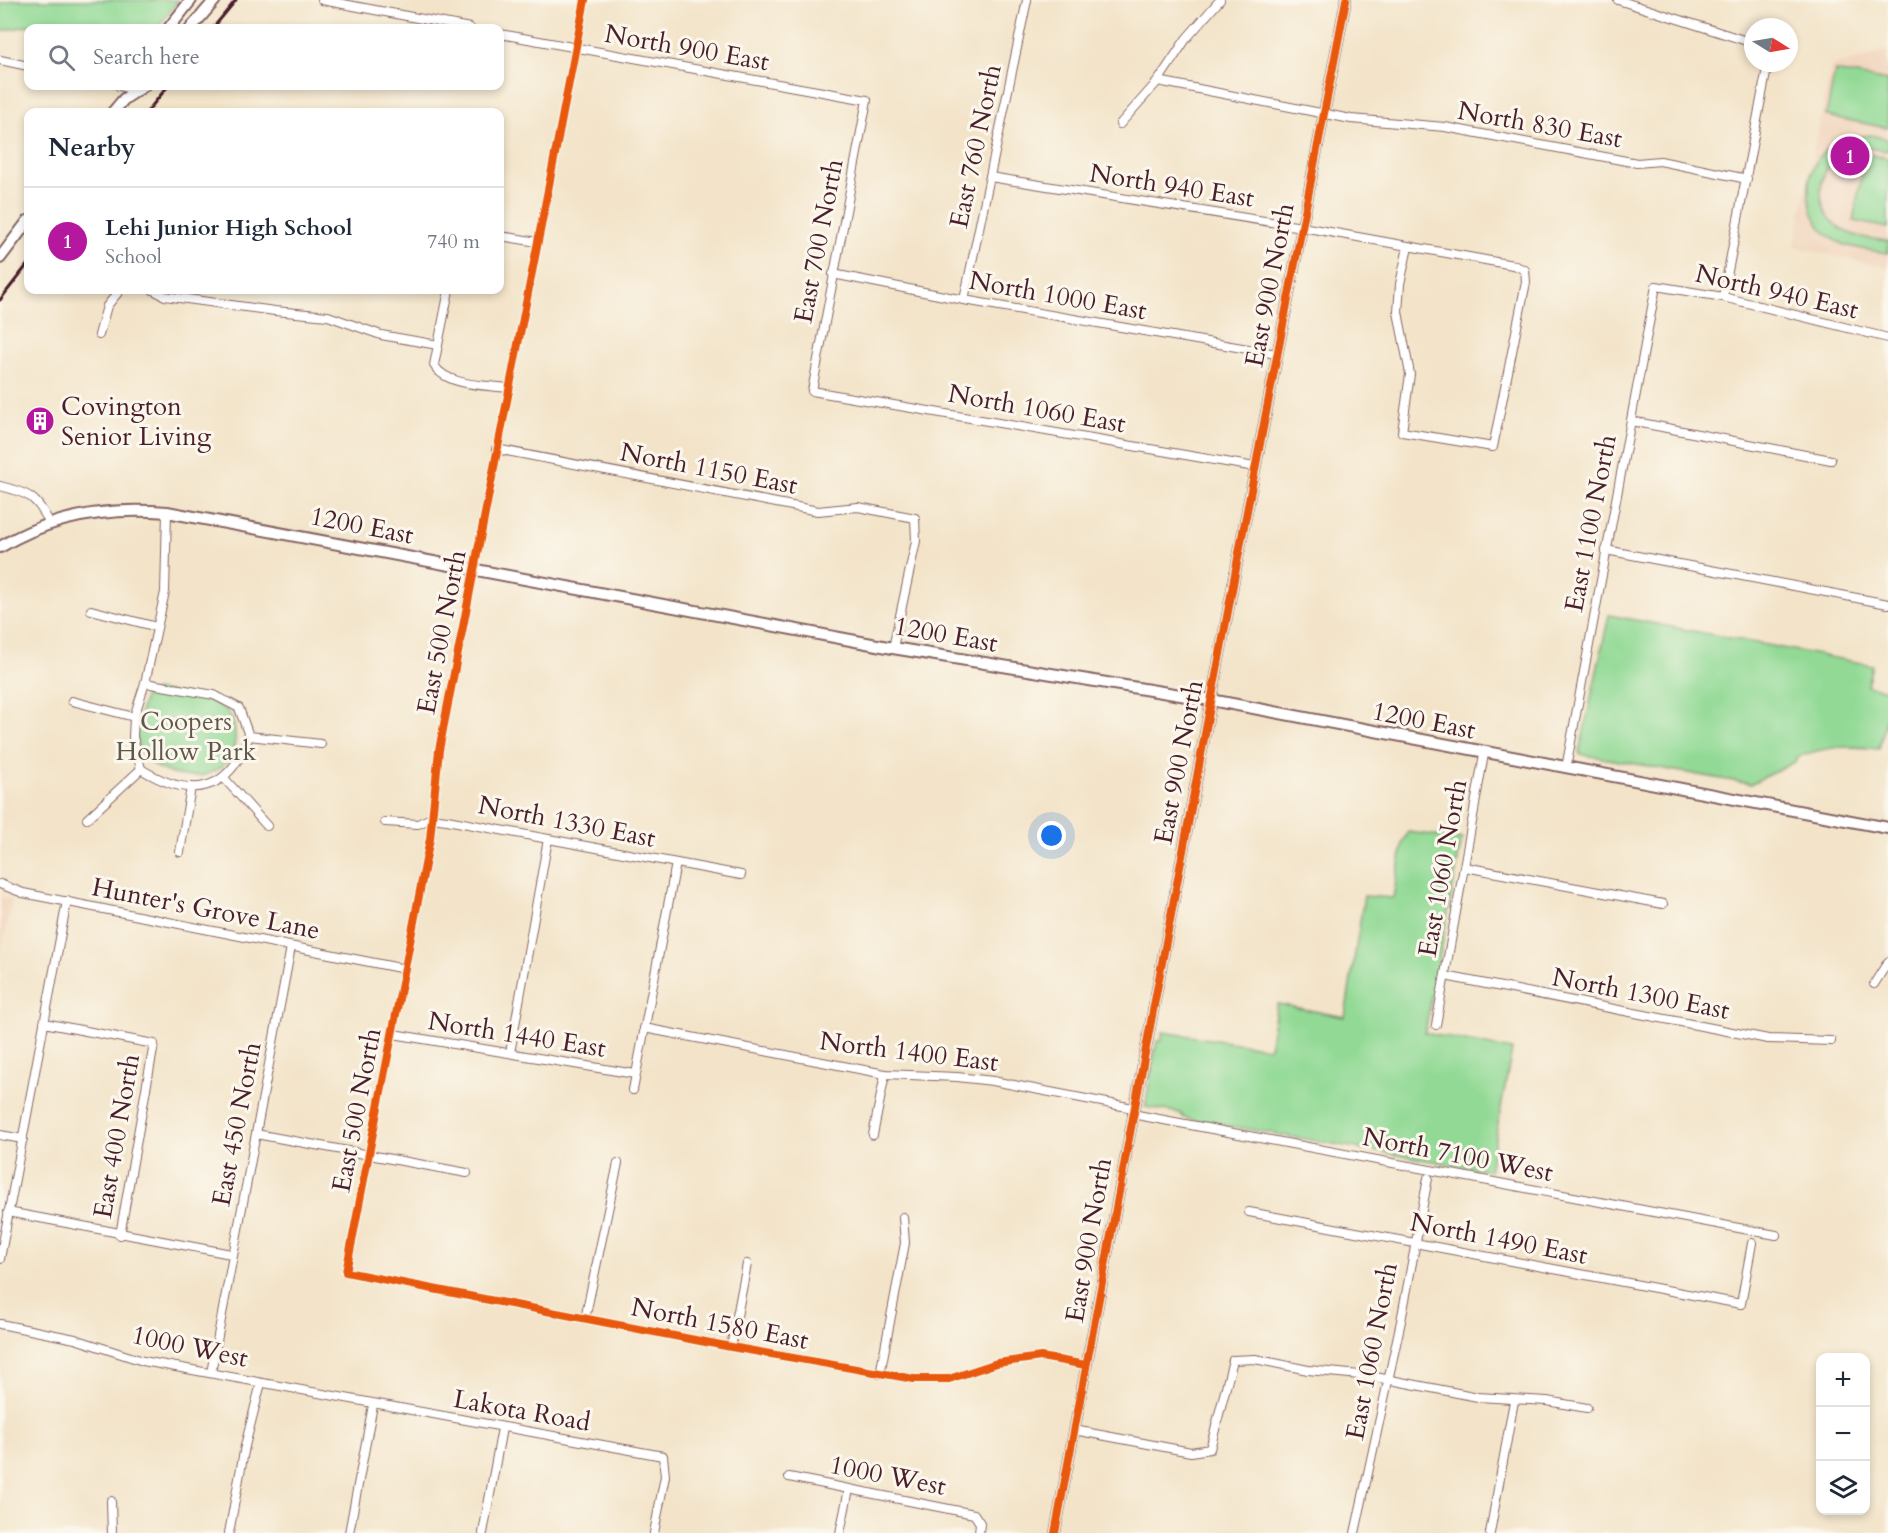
<!DOCTYPE html>
<html lang="en">
<head>
<meta charset="utf-8">
<style>
	:root { --surface:#fff; --page:#f6f6f7; --text:#1f2937; --muted:#747a83; --line:#e0e1e3; --accent:#b5179e }
	body { margin:0; font-family:Cardo,serif; background:var(--page); color:var(--text) }
	.controls { position:absolute; right:18px; bottom:18px; display:grid; overflow:hidden; border-radius:12px; box-shadow:0 3px 9px #0003 }
	.controls button { width:54px; height:54px; display:grid; place-items:center; padding:0; border:0; border-bottom:2px solid var(--line); background:var(--surface); color:var(--text); font:30px sans-serif }
	.compass { position:absolute; left:1744px; top:18px; width:54px; height:54px; border-radius:50%; background:var(--surface); box-shadow:0 3px 9px #0003; rotate:101deg }
	.you { position:absolute; left:1052px; top:836px; width:21px; height:21px; margin:-15px; border:4px solid #fff; border-radius:50%; background:#1a73e8; box-shadow:0 0 0 9px #1a73e833 }
	.badge { display:grid; place-items:center; width:39px; height:39px; border-radius:50%; background:var(--accent); color:#fff; font-size:20px; font-weight:700 }
	.pin { position:absolute; translate:-50% -50%; border:3px solid #fff; box-shadow:0 2px 6px #0006 }
	.list { margin:0; padding:0; list-style:none }
	h2 { display:flex; justify-content:space-between; align-items:center; height:78px; margin:0; padding:0 24px; font-size:26px }
	h2 small { font-size:20px; font-weight:400; color:var(--muted) }
	.list li { display:grid; grid-template-columns:39px 1fr auto; gap:18px; align-items:center; box-sizing:border-box; height:108px; padding:0 24px; border-top:2px solid var(--line) }
	.list b { display:block; font-size:22px; white-space:nowrap }
	.list p { margin:0; font-size:20px; white-space:nowrap; color:var(--muted) }
	.list em { font-size:20px; font-style:normal; color:var(--muted) }
	.icon { flex:none; width:33px; height:33px; fill:none; stroke:currentColor; stroke-width:2; stroke-linecap:round; stroke-linejoin:round }
	.map { position:relative; flex:none; width:1888px; height:1533px; overflow:hidden }
	.search { position:absolute; background:var(--surface); box-shadow:0 3px 9px #0003; left:24px; top:24px; width:480px; height:66px; display:flex; align-items:center; gap:15px; box-sizing:border-box; padding:0 21px; border-radius:12px; color:var(--muted); font-size:22px }
	.panel { position:absolute; background:var(--surface); box-shadow:0 3px 9px #0003; left:24px; top:108px; width:480px; height:186px; border-radius:12px }
	.map>svg:first-child { display:block }
	.built { fill:#f1d5bd }
	.green { fill:#91d994; stroke:#6e7c60; stroke-width:1.5 }
	.lines { fill:none; stroke-linecap:round; stroke-linejoin:round }
	.minor-casing { stroke:#856462; stroke-width:10 }
	.tertiary-casing { stroke:#856462; stroke-width:12 }
	.secondary-casing { stroke:#856462; stroke-width:14 }
	.minor { stroke:#fff; stroke-width:8 }
	.tertiary { stroke:#fff; stroke-width:9 }
	.secondary { stroke:#fff; stroke-width:10 }
	.rail { stroke:#4a1f2b; stroke-width:3 }
	.cycleway-casing { stroke:#fbf7ec; stroke-width:11 }
	.cycleway { stroke:#e8590c; stroke-width:8 }
	.labels { text-anchor:middle; stroke-width:6; stroke-linejoin:round; paint-order:stroke }
	.street-label { font-size:26px; fill:#4a1f2b; stroke:#fbf7ec }
	.poi-label { font-size:26px; fill:#4a1f2b; stroke:#fbf7ec; text-anchor:start }
	.park-label { font-size:26px; fill:#5f574a; stroke:#fbf7ec }
</style>
</head>
<body>
<div class="map">
<svg width="1888" height="1533" viewBox="0 0 1888 1533">
	<rect width="100%" height="100%" fill="#fbf7ec"/>
	<filter id="ink" filterUnits="userSpaceOnUse"><feTurbulence type="fractalNoise" baseFrequency=".0167" numOctaves="2"/><feDisplacementMap in="SourceGraphic" scale="12" xChannelSelector="R" yChannelSelector="G"/><feConvolveMatrix kernelMatrix="1 2 1 2 8 2 1 2 1" color-interpolation-filters="sRGB"/></filter>
	<filter id="wash" filterUnits="userSpaceOnUse"><feTurbulence type="fractalNoise" baseFrequency=".008" numOctaves="4" result="noise"/><feDisplacementMap in="SourceGraphic" scale="24" xChannelSelector="R" yChannelSelector="G"/><feGaussianBlur stdDeviation="1.35" result="paint"/><feColorMatrix in="noise" values="0 0 0 0 0 0 0 0 0 0 0 0 0 0 0 0 0 1.4 0 .05"/><feComposite in="paint" operator="in"/></filter>
	<g filter="url(#wash)">
		<rect width="100%" height="100%" fill="#f3e4c9"/>
		<!-- built -->
		<g class="built">
			<polygon points="1888,51 1888,268 1794,247 1831,66"/>
			<polygon points="0,898 12,900 0,957"/>
		</g>
		<!-- green -->
		<g class="green">
			<polygon points="13,0 179,0 157,28 33,25 0,31 0,4"/>
			<polygon points="1835,71 1888,81 1888,128 1826,116"/>
			<path d="M1871,135l17,4v12c-12,-2 -24,-5 -37,-1 -36,11 -41,61 -8,80 13,8 30,9 45,11v12c-17,-3 -38,-4 -53,-13 -30,-17 -35,-65 -11,-88 13,-12 30,-16 47,-17z"/>
			<polygon points="1866,154 1888,158 1888,228 1853,221"/>
			<path d="M1609,615l263,50 -5,21 21,4v23l-9,36c-32,-4 -51,-3 -82,8v4l-47,23 -171,-30z"/>
			<path d="M155,690c20,4 46,5 64,15 10,5 15,15 16,26 5,65 -95,54 -99,5 -1,-13 6,-28 9,-40z"/>
			<polygon points="1408,832 1462,839 1425,1033 1512,1050 1489,1171 1184,1118 1180,1113 1145,1107 1157,1041 1161,1041 1163,1032 1269,1048 1277,1004 1345,1017 1364,896 1393,898 1403,843"/>
		</g>
	</g>
	<g filter="url(#ink)">
		<g class="lines">
			<!-- minor casing -->
			<g class="minor-casing">
				<g id="minor">
					<polyline points="322,0 470,28"/>
					<polyline points="585,0 439,750 430,839 346,1272 731,1347 914,1379 949,1379 997,1363 1041,1357 1086,1365"/>
					<polyline points="1618,0 1753,43"/>
					<polyline points="500,34 867,100 812,391 1255,467"/>
					<polyline points="0,60 28,66"/>
					<polyline points="1158,81 1351,119 1445,127 1637,163 1660,161 1747,179"/>
					<polyline points="119,86 126,88 142,86"/>
					<polyline points="1120,124 1158,81 1186,39 1220,0"/>
					<polyline points="990,177 1302,227 1513,265 1525,270 1526,282 1493,447 1402,432 1410,374 1398,312 1400,284 1408,247"/>
					<polyline points="500,236 538,242"/>
					<polyline points="833,274 964,300 1277,354"/>
					<polyline points="153,290 165,296 275,311 328,316 381,335 438,345"/>
					<path d="M449,290l-15,75c12,21 51,20 73,23"/>
					<polyline points="1723,297 1768,63"/>
					<polyline points="964,300 1027,0"/>
					<polyline points="99,335 107,306 120,290"/>
					<polyline points="1631,421 1831,460"/>
					<polyline points="496,449 818,511 858,507 915,518 916,541 893,648"/>
					<path d="M0,486c29,7 37,11 50,38"/>
					<polyline points="1606,550 1888,604"/>
					<polyline points="91,610 157,627"/>
					<polyline points="72,701 134,717"/>
					<polyline points="249,736 321,744"/>
					<polyline points="1566,768 1656,286 1723,297 1888,338"/>
					<path d="M141,769c50,31 88,24 108,-33l-10,-28 -25,-13 -69,-12"/>
					<polyline points="141,769 133,737 134,717 145,683 165,592 167,512"/>
					<polyline points="224,778 267,826"/>
					<polyline points="87,819 141,769"/>
					<polyline points="385,822 418,824 431,818 447,820 741,875"/>
					<polyline points="180,852 191,787"/>
					<polyline points="1465,867 1663,904"/>
					<polyline points="0,884 23,893 405,969"/>
					<polyline points="1445,976 1768,1039 1831,1041"/>
					<polyline points="1874,984 1888,962"/>
					<polyline points="44,1023 154,1044 120,1235"/>
					<polyline points="1436,1025 1484,754"/>
					<polyline points="644,1028 885,1074 957,1077 993,1081 1133,1108"/>
					<polyline points="393,1034 635,1074"/>
					<polyline points="510,1053 548,839"/>
					<polyline points="633,1090 676,863"/>
					<polyline points="1132,1114 1776,1235"/>
					<polyline points="256,1134 467,1173"/>
					<polyline points="0,1135 23,1139"/>
					<polyline points="873,1135 885,1074"/>
					<polyline points="8,1212 231,1254"/>
					<polyline points="1249,1212 1741,1304 1752,1243"/>
					<polyline points="0,1259 67,901"/>
					<polyline points="585,1319 618,1163"/>
					<polyline points="0,1324 75,1339 143,1361 663,1456 665,1476 654,1533"/>
					<polyline points="731,1347 747,1264"/>
					<polyline points="211,1373 291,947"/>
					<polyline points="880,1374 905,1243 903,1217"/>
					<polyline points="1074,1430 1191,1452 1210,1449 1233,1360 1255,1359 1308,1370 1370,1376 1478,1397 1547,1401 1587,1408"/>
					<polyline points="789,1477 974,1514 980,1523 979,1533"/>
					<polyline points="111,1501 112,1533"/>
					<polyline points="229,1533 245,1446 261,1383"/>
					<polyline points="349,1533 373,1405"/>
					<polyline points="483,1533 502,1428"/>
					<polyline points="840,1533 849,1489"/>
					<polyline points="1355,1533 1401,1321 1428,1178"/>
					<polyline points="1490,1533 1514,1401"/>
				</g>
			</g>
			<!-- tertiary casing -->
			<g class="tertiary-casing">
				<polyline id="tertiary" points="1055,1533 1241,542 1346,0"/>
			</g>
			<!-- secondary casing -->
			<g class="secondary-casing">
				<g id="secondary">
					<polyline points="169,28 191,0"/>
					<polyline points="191,28 215,0"/>
					<polyline points="113,112 124,99 144,86"/>
					<polyline points="0,258 28,221"/>
					<path d="M0,547c51,-31 108,-40 167,-35l726,136 318,52 677,128"/>
				</g>
			</g>
			<!-- minor -->
			<use href="#minor" class="minor"/>
			<!-- tertiary -->
			<use href="#tertiary" class="tertiary"/>
			<!-- secondary -->
			<use href="#secondary" class="secondary"/>
			<!-- rail -->
			<g class="rail">
				<polyline points="213,28 236,0"/>
				<polyline points="147,112 168,86"/>
				<polyline points="0,300 28,264"/>
			</g>
			<!-- cycleway casing -->
			<g class="cycleway-casing">
				<g id="cycleway">
					<polyline points="585,0 439,750 430,839 346,1272 731,1347 914,1379 949,1379 997,1363 1041,1357 1086,1365"/>
					<polyline points="1055,1533 1241,542 1346,0"/>
				</g>
			</g>
			<!-- cycleway -->
			<use href="#cycleway" class="cycleway"/>
		</g>
	</g>
	<!-- icons -->
	<defs>
		<g id="building-disc" transform="scale(1.5)"><circle r="9.5" fill="#b5179e" stroke="#fbf7ec"/><path d="M-4-6H4V6H1V3H-1V6H-4ZM-2.5-4.3h1.7v1.8h-1.7ZM.8-4.3h1.7v1.8H.8ZM-2.5-1h1.7V.8h-1.7ZM.8-1h1.7V.8H.8Z" fill="#fff"/></g>
	</defs>
	<g fill-rule="evenodd">
		<use href="#building-disc" x="40" y="421"/>
	</g>
	<g class="labels">
		<!-- street labels -->
		<g class="street-label">
			<text transform="translate(687 47) rotate(10)" y="9">North 900 East</text>
			<text transform="translate(1540 124) rotate(10)" y="9">North 830 East</text>
			<text transform="translate(975 146) rotate(-78)" y="9">East 760 North</text>
			<text transform="translate(1172 185) rotate(9)" y="9">North 940 East</text>
			<text transform="translate(818 241) rotate(-79)" y="9">East 700 North</text>
			<text transform="translate(1269 285) rotate(-79)" y="9">East 900 North</text>
			<text transform="translate(1777 291) rotate(13)" y="9">North 940 East</text>
			<text transform="translate(1058 295) rotate(10)" y="9">North 1000 East</text>
			<text transform="translate(1037 408) rotate(10)" y="9">North 1060 East</text>
			<text transform="translate(709 468) rotate(11)" y="9">North 1150 East</text>
			<text transform="translate(1590 523) rotate(-79)" y="9">East 1100 North</text>
			<text transform="translate(362 525) rotate(11)" y="9">1200 East</text>
			<text transform="translate(441 632) rotate(-79)" y="9">East 500 North</text>
			<text transform="translate(946 634) rotate(10)" y="9">1200 East</text>
			<text transform="translate(1424 720) rotate(11)" y="9">1200 East</text>
			<text transform="translate(1178 762) rotate(-79)" y="9">East 900 North</text>
			<text transform="translate(567 821) rotate(11)" y="9">North 1330 East</text>
			<text transform="translate(1442 868) rotate(-80)" y="9">East 1060 North</text>
			<text transform="translate(206 908) rotate(11)" y="9">Hunter's Grove Lane</text>
			<text transform="translate(1641 993) rotate(11)" y="9">North 1300 East</text>
			<text transform="translate(517 1034) rotate(9)" y="9">North 1440 East</text>
			<text transform="translate(909 1051) rotate(7)" y="9">North 1400 East</text>
			<text transform="translate(356 1110) rotate(-79)" y="9">East 500 North</text>
			<text transform="translate(236 1124) rotate(-79)" y="9">East 450 North</text>
			<text transform="translate(116 1136) rotate(-80)" y="9">East 400 North</text>
			<text transform="translate(1458 1154) rotate(11)" y="9">North 7100 West</text>
			<text transform="translate(1499 1238) rotate(11)" y="9">North 1490 East</text>
			<text transform="translate(1088 1240) rotate(-80)" y="9">East 900 North</text>
			<text transform="translate(720 1323) rotate(11)" y="9">North 1580 East</text>
			<text transform="translate(190 1346) rotate(12)" y="9">1000 West</text>
			<text transform="translate(1371 1351) rotate(-79)" y="9">East 1060 North</text>
			<text transform="translate(522 1410) rotate(10)" y="9">Lakota Road</text>
			<text transform="translate(888 1475) rotate(11)" y="9">1000 West</text>
		</g>
		<!-- poi labels -->
		<g class="poi-label">
			<text x="61" y="415">Covington<tspan x="61" dy="30">Senior Living</tspan></text>
		</g>
		<!-- park labels -->
		<g class="park-label">
			<text x="186" y="730">Coopers<tspan x="186" dy="30">Hollow Park</tspan></text>
		</g>
	</g>
</svg>
<div class="controls">
<button>+</button>
<button>−</button>
<button><svg class="icon" aria-label="layers" viewBox="0 0 24 24"><path d="M12 4l9 5-9 5-9-5zM3 14l9 5 9-5"/></svg></button>
</div>
<svg class="compass" viewBox="-18 -18 36 36"><path d="M0-13l5 13h-10z" fill="#e53935"/><path d="M0 13l5-13h-10z" fill="#747a83"/></svg>
<div class="you"></div>
<div class="pin badge" style="left:1850px;top:156px">1</div>
<div class="search"><svg class="icon" aria-label="search" viewBox="0 0 24 24"><circle cx="10" cy="10" r="6"/><path d="M15 15l6 6"/></svg>Search here</div>
<section class="panel">
<h2>Nearby<small></small></h2>
<ul class="list">
<li><span class="badge">1</span><div><b>Lehi Junior High School</b><p>School</p></div><em>740 m</em></li>
</ul>
</section>
</div>
</body>
</html>
